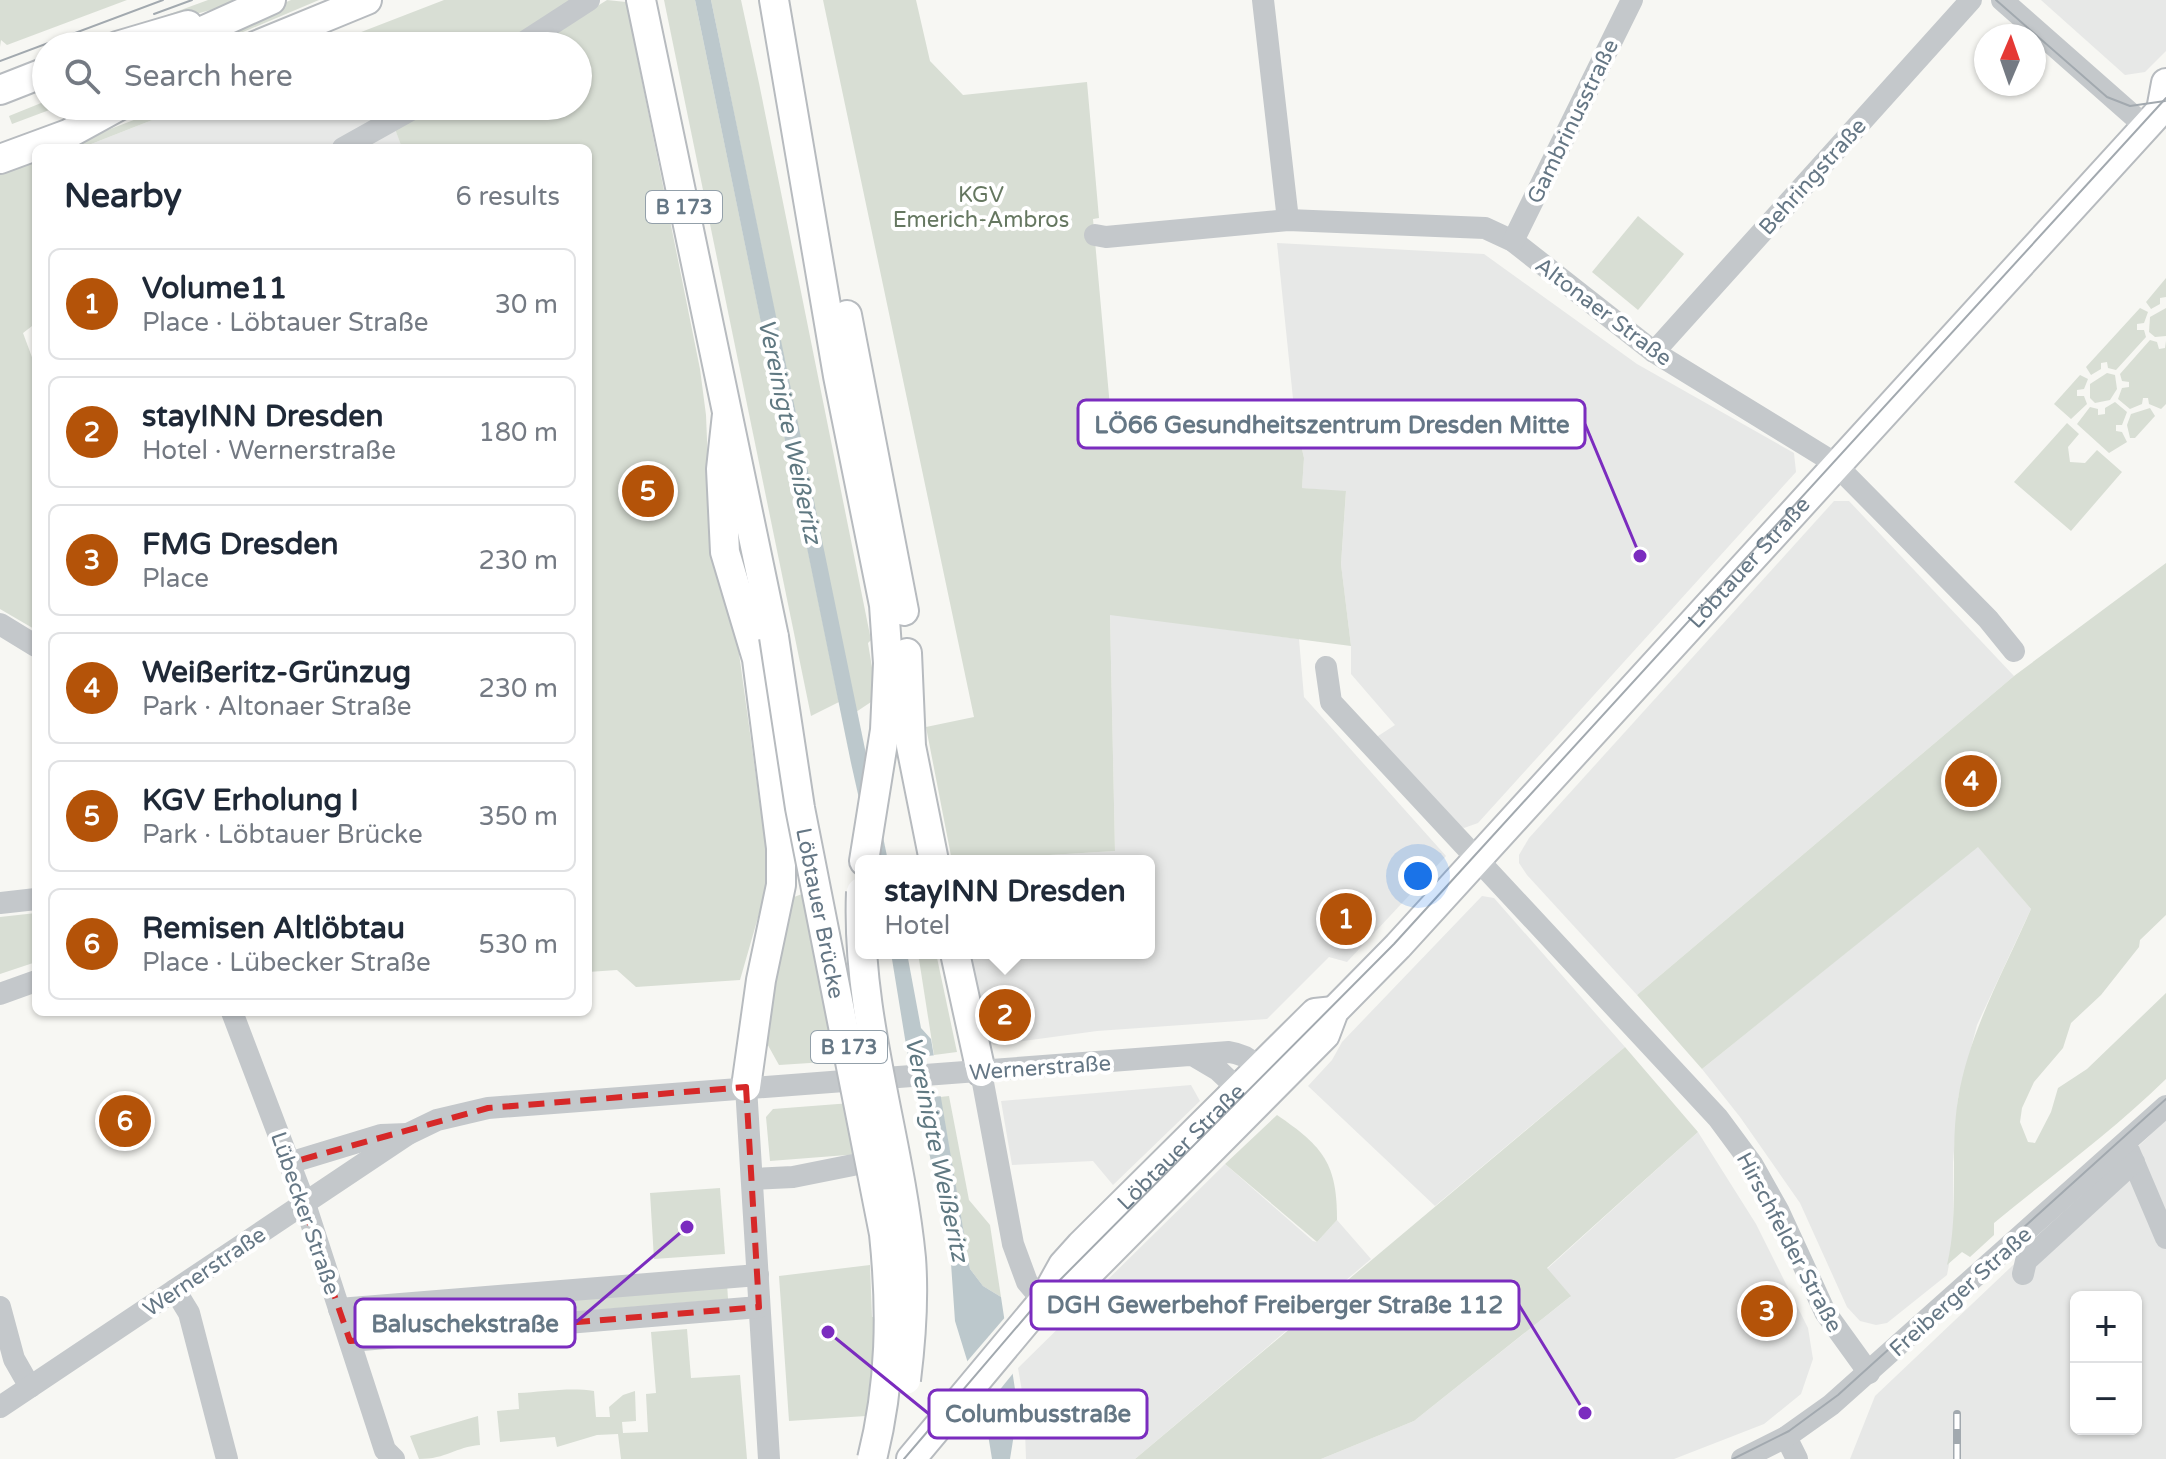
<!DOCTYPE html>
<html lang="en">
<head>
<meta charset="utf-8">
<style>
	:root { --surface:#fff; --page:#f6f6f7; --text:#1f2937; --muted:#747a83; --line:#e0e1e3; --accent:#b45309 }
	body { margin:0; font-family:"Varela Round",sans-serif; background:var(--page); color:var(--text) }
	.controls { position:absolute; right:24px; bottom:24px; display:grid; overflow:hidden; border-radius:12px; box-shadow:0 2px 6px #0004 }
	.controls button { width:72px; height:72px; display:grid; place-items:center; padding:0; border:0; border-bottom:2px solid var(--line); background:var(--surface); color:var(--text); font:40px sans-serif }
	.compass { position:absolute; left:1974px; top:24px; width:72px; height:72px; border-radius:50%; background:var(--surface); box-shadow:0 2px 6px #0004; rotate:2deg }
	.you { position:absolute; left:1418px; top:876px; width:28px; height:28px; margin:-20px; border:6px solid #fff; border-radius:50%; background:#1a73e8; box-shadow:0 0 0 12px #1a73e833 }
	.badge { display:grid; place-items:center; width:52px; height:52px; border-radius:50%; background:var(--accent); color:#fff; font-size:26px; font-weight:700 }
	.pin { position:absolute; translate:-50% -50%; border:4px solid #fff; box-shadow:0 2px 8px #0006 }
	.popup { position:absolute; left:855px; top:855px; width:300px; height:104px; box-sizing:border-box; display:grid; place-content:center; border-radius:12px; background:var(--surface); filter:drop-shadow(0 2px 6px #0005); font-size:26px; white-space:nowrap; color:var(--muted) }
	.popup b { font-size:30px; color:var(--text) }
	.popup::after { content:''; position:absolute; left:50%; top:100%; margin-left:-16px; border:16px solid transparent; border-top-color:var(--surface) }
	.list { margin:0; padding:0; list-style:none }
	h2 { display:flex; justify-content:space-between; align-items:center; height:104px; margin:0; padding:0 32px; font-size:34px }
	h2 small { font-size:26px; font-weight:400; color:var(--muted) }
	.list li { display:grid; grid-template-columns:52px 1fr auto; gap:24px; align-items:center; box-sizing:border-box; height:112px; margin:0 16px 16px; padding:0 16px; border:2px solid var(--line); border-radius:12px }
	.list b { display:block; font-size:30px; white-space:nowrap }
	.list p { margin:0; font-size:26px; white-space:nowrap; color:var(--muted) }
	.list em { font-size:26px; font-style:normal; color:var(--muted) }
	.icon { flex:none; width:44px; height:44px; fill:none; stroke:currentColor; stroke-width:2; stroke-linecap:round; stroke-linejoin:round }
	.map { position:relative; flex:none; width:2166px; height:1459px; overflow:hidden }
	.search { position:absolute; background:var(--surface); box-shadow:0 2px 6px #0004; left:32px; top:32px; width:560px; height:88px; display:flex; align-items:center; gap:20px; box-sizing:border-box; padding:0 28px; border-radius:44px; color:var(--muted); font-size:30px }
	.panel { position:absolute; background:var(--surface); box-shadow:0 2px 6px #0004; left:32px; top:144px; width:560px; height:872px; border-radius:12px }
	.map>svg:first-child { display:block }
	.built { fill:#e7e8e7; fill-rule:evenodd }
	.green { fill:#d8ded4 }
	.water { fill:#bcc8cc }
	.pier { fill:#f7f7f3 }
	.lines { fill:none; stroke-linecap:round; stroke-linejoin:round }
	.major-casing { stroke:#b7bbbf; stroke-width:32 }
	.minor { stroke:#c4c8cb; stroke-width:22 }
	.major { stroke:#fff; stroke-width:28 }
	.tram { stroke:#a2a9af; stroke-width:2 }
	.rail-casing { stroke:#a2a9af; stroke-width:8 }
	.rail { stroke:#fff; stroke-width:5; stroke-dasharray:15; stroke-linecap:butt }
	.major-bridge-casing { stroke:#b7bbbf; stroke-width:32; stroke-linecap:butt }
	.major-bridge { stroke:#fff; stroke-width:28 }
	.marked { fill:none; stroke:#d62828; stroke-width:6; stroke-dasharray:16 10; stroke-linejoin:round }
	.labels { text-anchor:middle; stroke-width:8; stroke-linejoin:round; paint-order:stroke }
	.shield { fill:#fff; stroke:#93a0aa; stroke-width:2 }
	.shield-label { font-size:20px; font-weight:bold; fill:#657785 }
	.street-label { font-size:22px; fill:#657785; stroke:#fff }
	.park-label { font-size:22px; fill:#657760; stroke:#fff }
	.water-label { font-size:24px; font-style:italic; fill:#607982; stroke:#fff }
	.leader { fill:none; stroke:#7b2cbf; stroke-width:3 }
	.callout-dot { fill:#7b2cbf; stroke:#fff; stroke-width:3 }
	.callout { fill:#fff; stroke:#7b2cbf; stroke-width:3 }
	.callout-label { font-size:24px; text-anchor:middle; font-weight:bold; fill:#657785 }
</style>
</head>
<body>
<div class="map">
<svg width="2166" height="1459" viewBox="0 0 2166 1459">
	<rect width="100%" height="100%" fill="#f7f7f3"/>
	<!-- built -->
	<g class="built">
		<polygon points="2041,0 2166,0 2166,51 2145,72 2125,75"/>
		<polygon points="188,106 387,106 402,148 81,148"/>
		<polygon points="1277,243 1484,254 1637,364 1794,453 1796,472 1478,823 1464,828 1453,822 1375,738 1395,725 1351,674 1351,646 1341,564 1346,492 1302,488 1304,458 1295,418"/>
		<polygon points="1834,501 1849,501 2014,676 1637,995 1527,875 1519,863 1519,855 1529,838"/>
		<polygon points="1110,614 1299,639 1304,697 1446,856 1347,962 1329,957 1267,1019 1097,1031 994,1045 985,1039 968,953 1149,953 1149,861 952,861 1115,851"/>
		<polygon points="1978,846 2031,909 1977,1025 1958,1098 1953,1163 1954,1238 1947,1275 1887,1323 1876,1325 1860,1321 1847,1307 1800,1203 1740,1117 1702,1069"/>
		<polygon points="1482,896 1494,898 1625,1047 1435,1206 1308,1086 1332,1060 1342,1042"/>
		<polygon points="1191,1085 1200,1101 1113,1185 1093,1161 1012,1165 1001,1101"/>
		<path d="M2166,1120v339h-316l25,-63zM2076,1297h60v132h-60z"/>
		<polygon points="1698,1132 1756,1224 1808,1328 1813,1359 1801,1394 1764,1424 1674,1459 1321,1459 1414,1421 1570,1297 1547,1269"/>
		<polygon points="1225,1164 1313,1241 1317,1242 1337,1220 1371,1259 1135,1459 1026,1459 1024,1403 1018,1368"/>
	</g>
	<!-- green -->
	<g class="green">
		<polygon points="0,0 127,0 7,45 1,40 0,47"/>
		<polygon points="208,0 248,0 177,19 104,46 83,46"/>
		<polygon points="291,0 319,0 210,46 184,46"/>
		<polygon points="444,0 571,0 506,46 365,46 362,38 341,46 325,46"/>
		<polygon points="607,0 626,2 700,369 706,415 711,538 738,646 766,849 767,886 740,980 636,987 617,970 588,972 588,148 402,148 395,129 433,106 578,106 578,46 533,46"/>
		<polygon points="664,0 695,0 839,702 811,716"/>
		<polygon points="711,0 741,0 759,83 871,640 868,643 877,698 856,712"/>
		<polygon points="823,0 916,0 930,61 963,95 1087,82 1099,218 1093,219 1112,429 1295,418 1304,458 1302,488 1346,491 1341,564 1351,646 1110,615 1115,851 952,861 926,727 974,717"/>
		<polygon points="46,101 46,106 60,106 12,124 9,116"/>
		<polygon points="170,106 188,106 81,148 61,148"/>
		<polygon points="36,157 36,323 23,333 36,368 36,630 0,609 0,171"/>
		<polygon points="1638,216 1684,254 1638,310 1592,272"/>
		<polygon points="2166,278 2166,297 2160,298 2160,304 2151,309 2146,302"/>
		<polygon points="2140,308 2148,312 2144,323 2137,324 2137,330 2144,330 2146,337 2116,370 2108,368 2107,362 2101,363 2101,369 2091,375 2086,367"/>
		<polygon points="2166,308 2166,336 2155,337 2149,332 2150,317"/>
		<polygon points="2150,340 2157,342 2159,349 2165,348 2166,341 2166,404 2161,409 2149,404 2148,398 2143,398 2142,404 2130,409 2118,399 2122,388 2129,387 2129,382 2122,381 2120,374"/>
		<polygon points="2107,373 2115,375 2117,389 2110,400 2095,403 2090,398 2090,384"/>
		<polygon points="2080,375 2088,379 2084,389 2077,390 2077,396 2084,396 2087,404 2071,419 2054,404"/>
		<polygon points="2115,402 2127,412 2122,425 2116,425 2116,431 2122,432 2127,442 2109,453 2077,424 2090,407 2098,409 2098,415 2105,414 2105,408"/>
		<polygon points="2150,408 2155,416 2135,438 2130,438 2127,425 2131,414"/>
		<polygon points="2067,423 2079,434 2068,447 2070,462 2085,463 2097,450 2122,472 2071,531 2014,482"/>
		<path d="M2166,563v352l-26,25 -1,7 -38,48 -30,28 -8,25 -29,34 -12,26 -2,14 8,20 7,1 16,-31 7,-24 29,-19 79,-76v86c-54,53 -114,96 -172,144v12l-24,22 -8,-5 -15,13c13,-55 2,-110 11,-166 11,-67 46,-128 73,-190l-53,-62 -276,222 -65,-74 377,-319z"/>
		<polygon points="807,892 841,1061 779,1065 765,1040 789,899"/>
		<polygon points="36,913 36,962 0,974 0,917"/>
		<polygon points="918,953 936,953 957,1052 934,1055"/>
		<polygon points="1625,1047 1698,1132 1547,1268 1571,1296 1414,1421 1321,1459 1135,1459"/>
		<polygon points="949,1096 969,1200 990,1225 1001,1297 983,1286 970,1269 940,1097"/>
		<polygon points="851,1103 860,1154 770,1161 766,1117 773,1109"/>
		<path d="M1277,1115c47,32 60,49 60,105l-20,22 -92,-78z"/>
		<polygon points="720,1188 725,1254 654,1259 650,1193"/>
		<polygon points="870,1265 872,1317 921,1313 913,1378 870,1379 866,1416 789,1421 779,1276"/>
		<polygon points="727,1283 728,1299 380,1328 379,1312"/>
		<path d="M687,1329l4,49 49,-3 7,84h-126l-3,-25 -21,1 -40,12 -2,-10 -55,5 -3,-31 22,-2 -1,-16c24,-1 52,-6 76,-2l2,26h14l-1,-10 14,-12 12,-4 1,30 -14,1 1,11 25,-1 -2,-38 10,-1 -5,-61z"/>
		<path d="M478,1416l2,29c-25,2 -33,14 -61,14l-9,-23z"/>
	</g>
	<!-- water -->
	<g class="water">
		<polygon points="695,0 711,0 888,861 873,861 851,763"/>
		<polygon points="891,953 907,953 921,1028 931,1039 970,1269 983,1286 1001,1297 1018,1409 1010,1459 992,1459 986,1422 955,1321 950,1249 907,1051"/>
	</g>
	<!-- pier -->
	<g class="pier">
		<polygon points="938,1055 944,1096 914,1098 905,1058"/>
		<polygon points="1007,1315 1015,1371 980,1414 964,1365"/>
	</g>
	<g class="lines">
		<!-- major casing -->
		<g class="major-casing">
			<g id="major">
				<polyline points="641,0 774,637"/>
				<polyline points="774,0 838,376 884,605 888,663 885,730 864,861"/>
				<polyline points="117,46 188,25"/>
				<polyline points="169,46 271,0"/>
				<polyline points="255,46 367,0"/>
				<polyline points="0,90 46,72"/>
				<polyline points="0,159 68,134 119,106"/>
				<polyline points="847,315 904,611"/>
				<polyline points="727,414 721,469 725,552 757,659 781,848 781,885 761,980 746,1087"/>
				<polyline points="907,653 911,746 934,861"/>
				<polyline points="955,953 981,1072"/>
				<path id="s1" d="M1043,1301l39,-21 243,-245 9,-24 64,-65 763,-836 5,-27"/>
				<path id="s2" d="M911,1459l132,-158 20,-36 18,-20 234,-232 19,-2"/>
			</g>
		</g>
		<!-- minor -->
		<g class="minor">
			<polyline points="1263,0 1288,220"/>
			<polyline points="2002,0 2145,126"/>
			<polyline points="518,46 589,0"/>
			<polyline points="343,148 418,106"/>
			<polyline points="1095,235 1106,237 1288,220 1485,228 1513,241 1654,352 1833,462 1988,619 2014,651"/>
			<polyline points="1513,241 1632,0"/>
			<polyline points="1654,352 1971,0"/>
			<polyline points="0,624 36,646"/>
			<polyline points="1326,667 1331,702 1718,1118 1752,1164 1779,1212 1825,1312 1869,1373"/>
			<polyline points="0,903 36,899"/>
			<polyline points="0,994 36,981"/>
			<polyline points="232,1012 305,1204 385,1450 394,1459"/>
			<polyline points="981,1072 1013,1244 1027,1282 1043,1301"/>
			<path d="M885,1078l344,-26c26,4 30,17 40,40l-31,-3 -20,-19 -22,-13"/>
			<polyline points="746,1087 769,1459"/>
			<polyline points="2129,1151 2166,1238"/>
			<polyline points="289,1163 381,1135 408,1134"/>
			<polyline points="752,1179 793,1177 853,1165"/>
			<polyline points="2023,1274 2026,1261 2134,1162"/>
			<polyline points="175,1290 189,1313 227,1459"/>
			<polyline points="0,1307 14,1359 30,1387"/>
			<polyline points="339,1309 758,1275"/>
			<polyline points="350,1341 759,1307"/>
			<polyline points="0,1407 408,1134 437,1120 488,1108 844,1081"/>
			<polyline points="1786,1437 1797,1459"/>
			<polyline points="1742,1459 1786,1437 1831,1405 2166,1106"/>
		</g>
		<!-- major -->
		<use href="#major" class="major"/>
		<!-- tram -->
		<g class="tram">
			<polyline points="1996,0 2107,97 2130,106 2165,101"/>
			<polyline points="154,14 192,0"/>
			<polyline points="0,61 163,0"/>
			<polyline points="904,1459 1039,1301 1394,944 2166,98"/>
			<polyline points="1733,1459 1789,1431 1838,1395 2166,1099"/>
		</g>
		<!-- rail casing -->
		<g class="rail-casing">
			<polyline id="rail" points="1957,1414 1957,1459"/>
		</g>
		<!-- rail -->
		<use href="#rail" class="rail"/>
		<!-- major-bridge casing -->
		<g class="major-bridge-casing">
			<g id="major-bridge">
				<path id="s3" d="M774,637l26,171 84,426c8,77 7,150 -12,225"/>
				<path d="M861,892c-5,125 38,243 50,366 3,40 0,82 -5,122"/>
			</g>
		</g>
		<!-- major-bridge -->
		<use href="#major-bridge" class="major-bridge"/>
	</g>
	<!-- marked area -->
	<path class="marked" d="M746,1087l13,220 -409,34 -61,-178 199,-55z"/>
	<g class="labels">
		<!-- shield labels -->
		<g class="shield">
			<rect x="646" y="191" width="76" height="32" rx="6"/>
			<rect x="811" y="1031" width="76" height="32" rx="6"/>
		</g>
		<g class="shield-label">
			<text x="684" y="214">B 173</text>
			<text x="849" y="1054">B 173</text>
		</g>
		<!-- street labels -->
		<g class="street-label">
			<text transform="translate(1572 121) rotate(-64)" y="8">Gambrinusstraße</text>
			<text transform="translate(1812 176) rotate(-48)" y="8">Behringstraße</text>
			<text transform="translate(1604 311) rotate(37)" y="8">Altonaer Straße</text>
			<text dy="8" stroke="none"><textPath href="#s1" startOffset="1026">Löbtauer Straße</textPath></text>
			<text dy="8" stroke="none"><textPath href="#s3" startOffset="280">Löbtauer Brücke</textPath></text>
			<text transform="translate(1040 1067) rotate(-4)" y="8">Wernerstraße</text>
			<text dy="8" stroke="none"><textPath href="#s2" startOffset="414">Löbtauer Straße</textPath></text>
			<text transform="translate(306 1213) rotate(71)" y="8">Lübecker Straße</text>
			<text transform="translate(1790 1242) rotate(62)" y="8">Hirschfelder Straße</text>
			<text transform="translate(204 1271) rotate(-34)" y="8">Wernerstraße</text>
			<text transform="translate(1960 1291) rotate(-42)" y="8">Freiberger Straße</text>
		</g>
		<!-- park labels -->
		<g class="park-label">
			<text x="981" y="202">KGV<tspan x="981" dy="25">Emerich-Ambros</tspan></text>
		</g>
		<!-- water labels -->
		<g class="water-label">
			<text transform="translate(790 431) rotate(78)" y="8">Vereinigte Weißeritz</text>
			<text transform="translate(937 1149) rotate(78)" y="8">Vereinigte Weißeritz</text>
		</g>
	</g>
	<!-- callouts -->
	<path class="leader" d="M1640 556L1585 424M1585 1413L1519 1305M687 1227L575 1323M828 1332L929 1414"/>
	<g class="callout-dot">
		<circle cx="1640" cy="556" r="8"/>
		<circle cx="1585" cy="1413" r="8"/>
		<circle cx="687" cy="1227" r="8"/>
		<circle cx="828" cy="1332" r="8"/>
	</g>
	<g class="callout">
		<rect x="1078" y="400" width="507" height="48" rx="8"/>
		<rect x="1031" y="1281" width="488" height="48" rx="8"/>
		<rect x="355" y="1299" width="220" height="48" rx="8"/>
		<rect x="929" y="1390" width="218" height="48" rx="8"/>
	</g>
	<g class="callout-label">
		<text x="1332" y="433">LÖ66 Gesundheitszentrum Dresden Mitte</text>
		<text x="1275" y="1313">DGH Gewerbehof Freiberger Straße 112</text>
		<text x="465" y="1332">Baluschekstraße</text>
		<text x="1038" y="1422">Columbusstraße</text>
	</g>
</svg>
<div class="controls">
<button>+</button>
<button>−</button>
</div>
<svg class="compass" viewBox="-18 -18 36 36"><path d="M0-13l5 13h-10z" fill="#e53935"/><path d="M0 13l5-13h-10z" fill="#747a83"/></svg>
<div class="you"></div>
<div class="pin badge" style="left:1346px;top:919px">1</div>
<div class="pin badge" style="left:1005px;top:1015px">2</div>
<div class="popup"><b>stayINN Dresden</b>Hotel</div>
<div class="pin badge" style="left:1767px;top:1311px">3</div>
<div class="pin badge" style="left:1971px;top:781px">4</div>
<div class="pin badge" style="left:648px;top:491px">5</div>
<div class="pin badge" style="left:125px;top:1121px">6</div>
<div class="search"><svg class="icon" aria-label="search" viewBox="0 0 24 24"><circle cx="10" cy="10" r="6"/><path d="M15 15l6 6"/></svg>Search here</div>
<section class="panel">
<h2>Nearby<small>6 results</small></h2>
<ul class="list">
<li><span class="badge">1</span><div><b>Volume11</b><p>Place · Löbtauer Straße</p></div><em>30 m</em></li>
<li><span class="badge">2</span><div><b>stayINN Dresden</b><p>Hotel · Wernerstraße</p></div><em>180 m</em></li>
<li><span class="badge">3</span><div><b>FMG Dresden</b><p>Place</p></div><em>230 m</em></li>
<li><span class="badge">4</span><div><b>Weißeritz-Grünzug</b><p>Park · Altonaer Straße</p></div><em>230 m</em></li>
<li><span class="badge">5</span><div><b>KGV Erholung I</b><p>Park · Löbtauer Brücke</p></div><em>350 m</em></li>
<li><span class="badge">6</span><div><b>Remisen Altlöbtau</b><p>Place · Lübecker Straße</p></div><em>530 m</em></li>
</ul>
</section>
</div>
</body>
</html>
